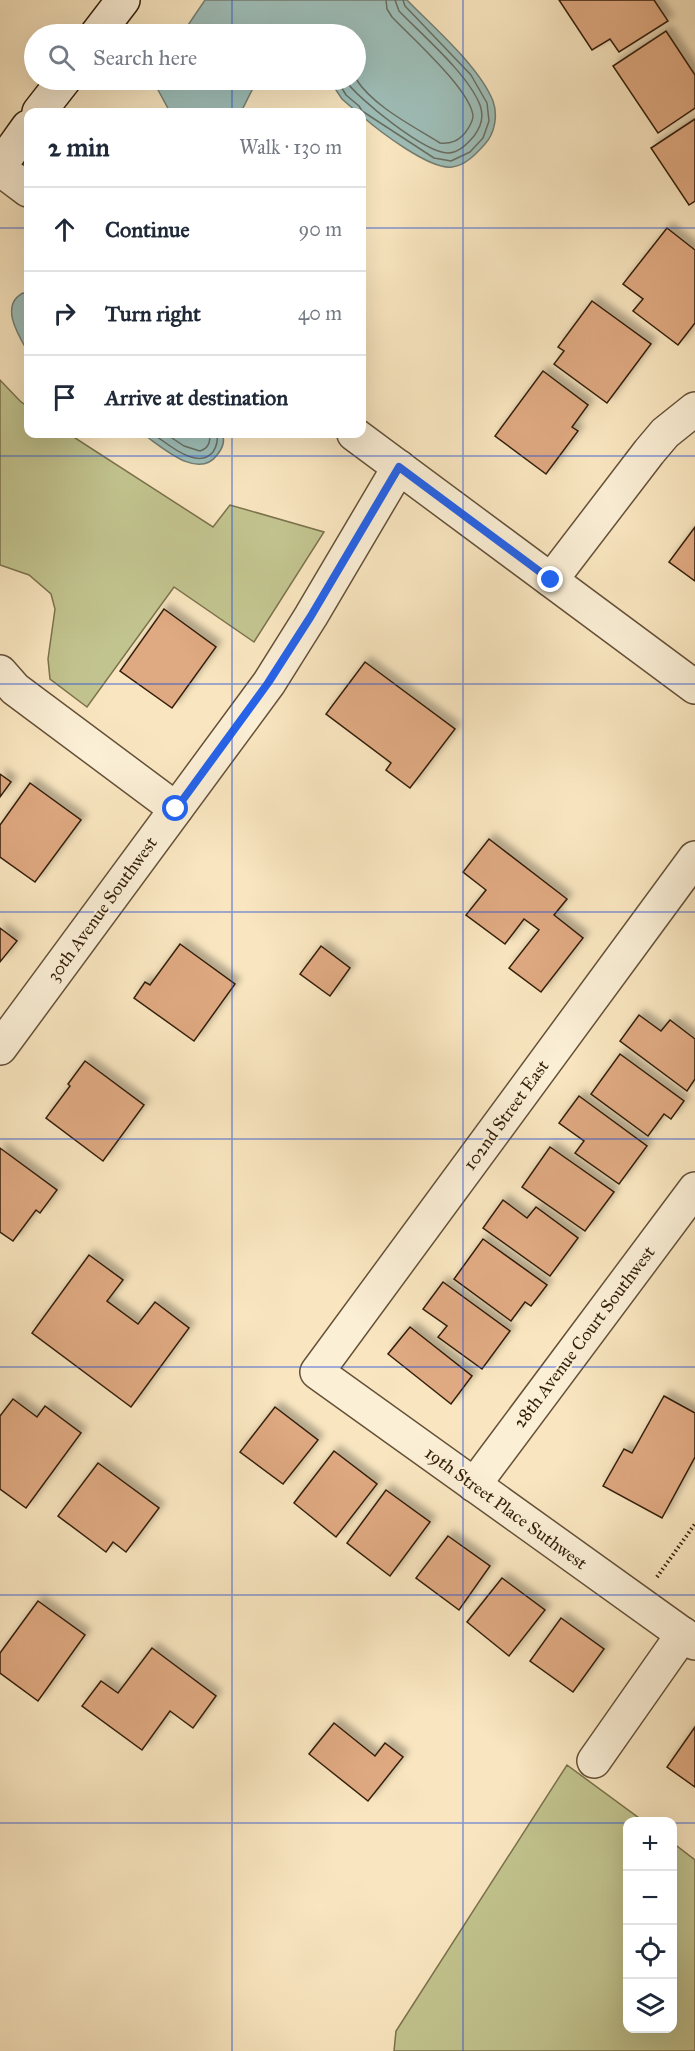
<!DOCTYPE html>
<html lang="en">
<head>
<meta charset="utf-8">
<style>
	:root { --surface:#fff; --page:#f6f6f7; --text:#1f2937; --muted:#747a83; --line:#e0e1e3 }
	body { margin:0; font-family:"IM FELL Great Primer",serif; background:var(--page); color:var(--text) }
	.controls { position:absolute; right:18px; bottom:18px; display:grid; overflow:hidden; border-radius:12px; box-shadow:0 6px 24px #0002 }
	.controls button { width:54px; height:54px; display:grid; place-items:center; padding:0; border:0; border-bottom:2px solid var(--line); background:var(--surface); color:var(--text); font:30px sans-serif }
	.stop { position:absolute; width:18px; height:18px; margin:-14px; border:4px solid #2563eb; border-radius:50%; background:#fff }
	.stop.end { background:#2563eb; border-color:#fff; box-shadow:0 2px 6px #0008 }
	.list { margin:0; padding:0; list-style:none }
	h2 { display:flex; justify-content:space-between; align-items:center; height:78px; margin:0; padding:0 24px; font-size:26px }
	h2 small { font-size:20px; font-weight:400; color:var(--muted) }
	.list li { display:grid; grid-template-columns:39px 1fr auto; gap:18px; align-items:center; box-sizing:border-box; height:84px; padding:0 24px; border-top:2px solid var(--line) }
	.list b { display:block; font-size:22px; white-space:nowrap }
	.list em { font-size:20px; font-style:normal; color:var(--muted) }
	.icon { flex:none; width:33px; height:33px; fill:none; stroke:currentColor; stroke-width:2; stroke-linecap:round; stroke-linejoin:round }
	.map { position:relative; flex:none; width:695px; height:2051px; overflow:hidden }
	.search { position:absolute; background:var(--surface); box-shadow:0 6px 24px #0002; left:24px; top:24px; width:342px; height:66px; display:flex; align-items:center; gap:15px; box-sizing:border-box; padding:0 21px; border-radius:33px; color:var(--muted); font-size:22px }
	.panel { position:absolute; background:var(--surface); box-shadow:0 6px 24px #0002; left:24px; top:108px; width:342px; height:330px; border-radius:12px }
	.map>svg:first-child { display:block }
	.green { fill:#c2c48f; stroke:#7b724c; stroke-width:1.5 }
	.water { fill:#9ebeb8; stroke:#747e72; stroke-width:1.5 }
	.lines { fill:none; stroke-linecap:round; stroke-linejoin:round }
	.shore { stroke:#696e61; stroke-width:1.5 }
	.building { fill:#dfa981; stroke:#341f0a; stroke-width:1.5; filter:url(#shadow) }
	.street-casing { stroke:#655138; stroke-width:36 }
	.secondary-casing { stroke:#341f0a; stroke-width:36 }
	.path { stroke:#341f0a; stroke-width:4; stroke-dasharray:1.5 3; stroke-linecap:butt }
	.street { stroke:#fbefd6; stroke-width:33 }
	.secondary { stroke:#fbefd6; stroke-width:33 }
	.route { stroke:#2563eb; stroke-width:8 }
	.grid { fill:none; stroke:#1d4ed8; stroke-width:1.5; stroke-opacity:0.55 }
	.labels { text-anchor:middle; stroke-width:4.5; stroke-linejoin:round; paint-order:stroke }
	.street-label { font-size:18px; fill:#341f0a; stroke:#fbefd6 }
</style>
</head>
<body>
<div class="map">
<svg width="695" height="2051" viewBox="0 0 695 2051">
	<defs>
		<filter id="shadow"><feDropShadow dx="5.5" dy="-5.5" stdDeviation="3" flood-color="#0004"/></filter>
	</defs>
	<rect width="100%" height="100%" fill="#f9e6c0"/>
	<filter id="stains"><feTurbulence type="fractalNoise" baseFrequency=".00333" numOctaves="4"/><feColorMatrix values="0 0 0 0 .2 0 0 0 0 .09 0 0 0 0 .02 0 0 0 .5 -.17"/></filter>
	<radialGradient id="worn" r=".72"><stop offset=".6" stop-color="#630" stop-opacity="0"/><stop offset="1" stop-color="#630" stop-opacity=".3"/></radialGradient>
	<!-- green -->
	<g class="green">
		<polygon points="0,380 20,401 28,407 28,434 69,434 213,527 230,505 324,532 254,642 174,587 87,707 50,679 48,659 55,609 51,594 29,575 0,565"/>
		<polygon points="567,1765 643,1821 628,1822 628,2028 672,2028 673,1843 695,1860 695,2051 394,2051 396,2031"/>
	</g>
	<!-- water -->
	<g class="water">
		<path d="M205,0h202c26,27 72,66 86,101 5,14 2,32 -8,43 -8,9 -20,22 -33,23 -22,3 -73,-36 -90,-51v-4h-5l-15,-13 -12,-18v-1h26v-46c-11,0 -56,-2 -63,0h-111z"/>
		<polygon points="159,80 257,80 241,112 170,112 157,88"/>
		<path d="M23,293l5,1v58c-11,-19 -28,-47 -5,-59z"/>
		<path d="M143,434h79c4,8 0,15 -5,21 -19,26 -56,-9 -74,-21z"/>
	</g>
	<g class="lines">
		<!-- shore -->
		<g class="shore">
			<path d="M356,79c17,27 57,47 84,64 11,1 18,-2 25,-10 3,-4 7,-10 8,-16 0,-25 -63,-81 -81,-100l-5,-8 -1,-9"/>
			<polyline points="337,80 346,95 359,106 362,111 434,158 451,161 470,152 483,138 489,121 487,103 471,75 405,6 403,0"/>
			<path d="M345,80c13,19 80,73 103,73 11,0 20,-10 26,-17 7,-9 10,-20 6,-31 -12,-31 -57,-69 -81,-94l-4,-11"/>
			<path d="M153,434c14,9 44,37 60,18 4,-6 5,-11 4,-18"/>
			<path d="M166,434l18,12 16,5c9,-3 10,-9 10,-17"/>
		</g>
	</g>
	<!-- building -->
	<g class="building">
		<polygon points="559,0 654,0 668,21 619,52 610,39 592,50"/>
		<polygon points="666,31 695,75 695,108 658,133 613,66"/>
		<polygon points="695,119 695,201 689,205 651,148"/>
		<polygon points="667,228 695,250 695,323 678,345 633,311 643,299 623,284"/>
		<polygon points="592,301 651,344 607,403 554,364 564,351 558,347"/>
		<polygon points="543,371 588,405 572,427 578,431 546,474 495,436"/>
		<polygon points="695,527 695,581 669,562"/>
		<polygon points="164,609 216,647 172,708 120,671"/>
		<polygon points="365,662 455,729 410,788 386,770 391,763 326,714"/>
		<polygon points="0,774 11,782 0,797"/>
		<polygon points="30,783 81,820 35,882 0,857 0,825"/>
		<polygon points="489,839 567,899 554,915 583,938 541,992 509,968 539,930 524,919 505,944 466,915 486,890 463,872"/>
		<polygon points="0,928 17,941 0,962"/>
		<polygon points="180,944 235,984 194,1041 134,998 145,982 150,985"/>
		<polygon points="321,946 350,968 330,996 300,974"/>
		<polygon points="639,1015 661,1031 670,1020 695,1039 695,1079 687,1091 620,1041"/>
		<polygon points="620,1054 684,1101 671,1119 664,1114 648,1136 591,1094"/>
		<polygon points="85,1061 144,1105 103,1161 46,1118 70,1086 68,1084"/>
		<polygon points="579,1096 647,1146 619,1184 575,1153 584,1141 559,1123"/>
		<polygon points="550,1147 614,1192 585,1231 522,1187"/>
		<polygon points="0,1148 57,1190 40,1213 36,1210 13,1241 0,1232"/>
		<polygon points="503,1200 527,1218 536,1207 578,1238 550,1276 483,1228"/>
		<polygon points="483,1239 547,1285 531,1306 525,1302 511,1321 454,1279"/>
		<polygon points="89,1255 123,1280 107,1301 138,1324 155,1302 189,1328 131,1407 32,1333"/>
		<polygon points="443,1282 510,1331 482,1369 438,1337 447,1326 423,1309"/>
		<polygon points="410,1327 472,1376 451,1404 388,1354"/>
		<polygon points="664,1396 695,1413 695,1457 662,1518 603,1486 624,1449 632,1453"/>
		<polygon points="13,1399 37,1417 45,1406 81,1433 26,1508 0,1489 0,1416"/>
		<polygon points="275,1407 318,1440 283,1484 240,1452"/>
		<polygon points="334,1451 377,1484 336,1537 294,1503"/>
		<polygon points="98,1463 159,1508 126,1552 113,1542 106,1552 58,1516"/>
		<polygon points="386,1490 430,1522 390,1576 347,1543"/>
		<polygon points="448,1536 490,1566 459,1610 416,1578"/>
		<polygon points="502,1578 545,1610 509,1656 467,1622"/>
		<polygon points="38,1601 85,1635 38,1701 0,1673 0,1653"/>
		<polygon points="561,1618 604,1649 573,1692 530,1661"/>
		<polygon points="152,1648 216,1696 193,1728 170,1711 142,1750 82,1706 101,1681 118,1693"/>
		<polygon points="334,1723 375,1756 385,1743 403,1757 368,1801 309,1754"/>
		<polygon points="695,1727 695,1787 667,1767"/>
	</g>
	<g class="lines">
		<!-- street casing -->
		<g class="street-casing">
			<g id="street">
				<polyline points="0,169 28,190"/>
				<polyline points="354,434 695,687"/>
				<polyline points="551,580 649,452 665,433 695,409"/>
				<polyline points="0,672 15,689 176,809"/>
				<polyline points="695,858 317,1372 695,1643"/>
				<polyline points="0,1048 269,683 311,616 399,467"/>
				<polyline points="474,1485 695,1189"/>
				<polyline points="594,1761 683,1634"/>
			</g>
		</g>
		<!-- secondary casing -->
		<g class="secondary-casing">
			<g id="secondary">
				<polyline points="97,34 123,0"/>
				<polyline points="39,112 64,80"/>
				<polyline points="0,166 28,127"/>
			</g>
		</g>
		<!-- path -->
		<polyline class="path" points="657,1577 695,1524"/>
		<!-- street -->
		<use href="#street" class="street"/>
		<!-- secondary -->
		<use href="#secondary" class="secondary"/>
	</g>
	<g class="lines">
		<!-- route -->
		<polyline class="route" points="176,809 268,683 311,616 399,467 551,580"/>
	</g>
	<!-- grid -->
	<path class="grid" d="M232,0v34M463,0v2051M232,80v32M0,228h28M362,228h333M232,434v1617M0,456h695M0,684h695M0,912h695M0,1139h695M0,1367h695M0,1595h695M0,1823h628M672,1823h23"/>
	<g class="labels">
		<!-- street labels -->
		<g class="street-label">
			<text transform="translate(102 909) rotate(-54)" y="6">30th Avenue Southwest</text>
			<text transform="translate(506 1115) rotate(-54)" y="6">102nd Street East</text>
			<text transform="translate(584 1337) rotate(-53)" y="6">28th Avenue Court Southwest</text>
			<text transform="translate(506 1508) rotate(36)" y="6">19th Street Place Suthwest</text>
		</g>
	</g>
	<rect width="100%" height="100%" filter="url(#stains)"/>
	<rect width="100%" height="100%" fill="url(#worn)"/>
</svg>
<div class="controls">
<button>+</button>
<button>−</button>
<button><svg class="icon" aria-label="locate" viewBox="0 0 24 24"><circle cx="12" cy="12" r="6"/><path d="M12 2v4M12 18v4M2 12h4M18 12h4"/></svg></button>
<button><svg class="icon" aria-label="layers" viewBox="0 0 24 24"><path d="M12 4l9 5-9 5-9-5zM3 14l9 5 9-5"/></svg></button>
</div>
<div class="stop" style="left:176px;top:809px"></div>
<div class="stop end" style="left:551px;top:580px"></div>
<div class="search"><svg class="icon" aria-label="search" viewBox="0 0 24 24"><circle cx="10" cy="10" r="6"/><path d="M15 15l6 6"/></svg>Search here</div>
<section class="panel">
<h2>2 min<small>Walk · 130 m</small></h2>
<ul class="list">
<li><svg class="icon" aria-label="ahead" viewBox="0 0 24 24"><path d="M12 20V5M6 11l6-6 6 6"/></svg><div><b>Continue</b></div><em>90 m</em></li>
<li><svg class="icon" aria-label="right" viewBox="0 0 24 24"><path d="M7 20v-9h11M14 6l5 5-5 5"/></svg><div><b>Turn right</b></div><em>40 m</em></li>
<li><svg class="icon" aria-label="arrive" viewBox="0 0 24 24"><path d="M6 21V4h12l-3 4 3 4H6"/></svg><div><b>Arrive at destination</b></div></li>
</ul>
</section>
</div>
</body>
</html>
